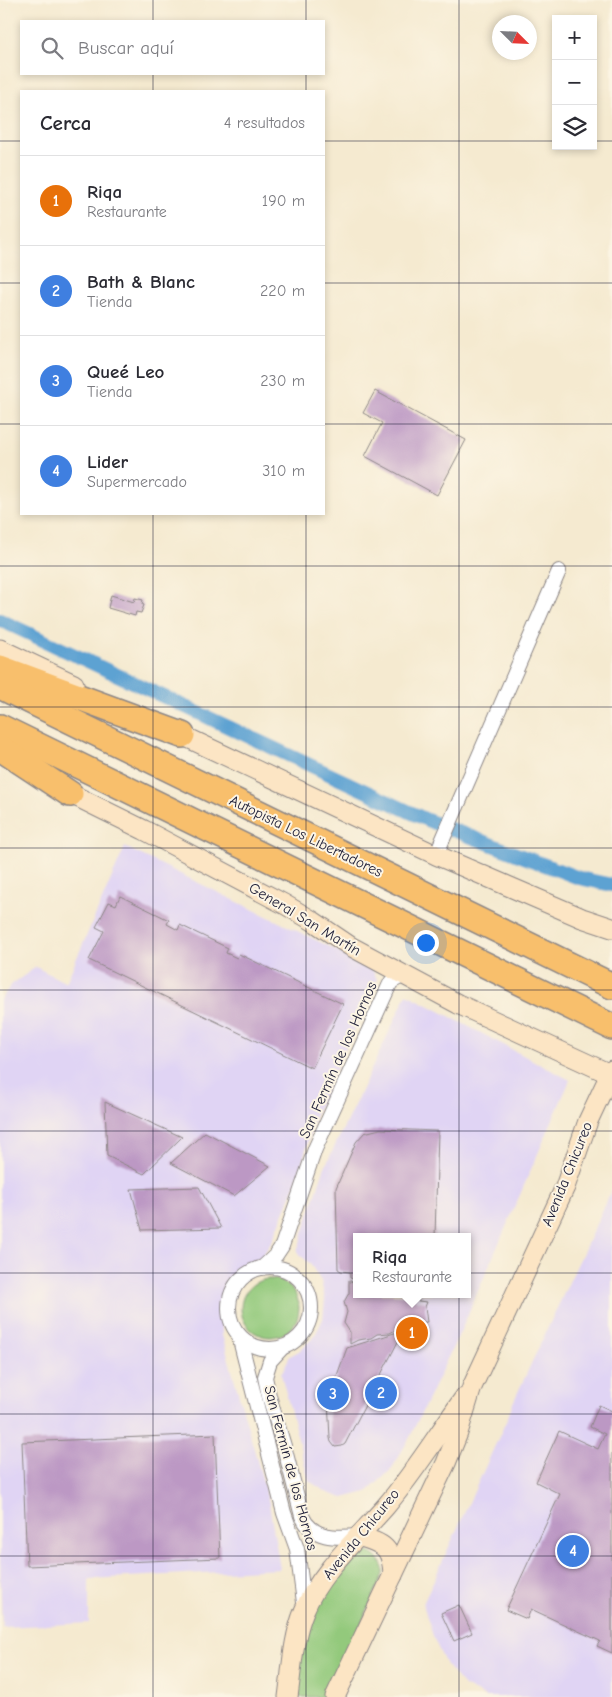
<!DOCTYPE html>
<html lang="es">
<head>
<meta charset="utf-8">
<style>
	:root { --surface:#fff; --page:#f7f7f7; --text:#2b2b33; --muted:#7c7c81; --line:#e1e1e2; --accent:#b5179e }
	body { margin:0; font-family:"Comic Neue",sans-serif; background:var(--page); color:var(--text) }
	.controls { position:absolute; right:15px; top:15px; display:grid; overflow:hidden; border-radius:0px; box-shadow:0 2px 8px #0003 }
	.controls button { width:45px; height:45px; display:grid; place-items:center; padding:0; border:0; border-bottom:1px solid var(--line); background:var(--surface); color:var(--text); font:25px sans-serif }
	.compass { position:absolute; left:492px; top:15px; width:45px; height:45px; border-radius:50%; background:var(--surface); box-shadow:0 2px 8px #0003; rotate:114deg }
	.you { position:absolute; left:425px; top:942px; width:18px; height:18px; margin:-12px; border:4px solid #fff; border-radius:50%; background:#1a73e8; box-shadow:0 0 0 8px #1a73e833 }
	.badge { display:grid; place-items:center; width:32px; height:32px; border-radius:50%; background:var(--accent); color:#fff; font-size:16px; font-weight:700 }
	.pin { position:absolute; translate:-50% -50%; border:2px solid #fff; box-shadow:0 1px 5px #0006 }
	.popup { position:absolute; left:353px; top:1233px; width:118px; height:65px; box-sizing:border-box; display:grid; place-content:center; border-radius:0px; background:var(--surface); filter:drop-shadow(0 1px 4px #0005); font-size:16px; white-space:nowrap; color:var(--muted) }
	.popup b { font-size:19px; color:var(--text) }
	.popup::after { content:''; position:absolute; left:50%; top:100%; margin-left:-10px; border:10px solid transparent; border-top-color:var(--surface) }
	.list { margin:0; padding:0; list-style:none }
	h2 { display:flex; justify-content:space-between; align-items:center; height:65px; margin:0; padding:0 20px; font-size:21px }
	h2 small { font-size:16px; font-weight:400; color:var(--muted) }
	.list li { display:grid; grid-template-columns:32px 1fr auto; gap:15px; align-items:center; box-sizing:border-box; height:90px; padding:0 20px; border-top:1px solid var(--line) }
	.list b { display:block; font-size:19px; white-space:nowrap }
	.list p { margin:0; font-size:16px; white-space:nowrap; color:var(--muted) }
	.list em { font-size:16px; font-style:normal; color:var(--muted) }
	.icon { flex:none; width:28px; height:28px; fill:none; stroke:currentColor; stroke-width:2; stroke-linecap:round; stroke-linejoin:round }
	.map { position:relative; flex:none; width:612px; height:1697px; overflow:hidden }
	.search { position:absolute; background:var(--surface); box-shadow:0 2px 8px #0003; left:20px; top:20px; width:305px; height:55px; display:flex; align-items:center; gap:12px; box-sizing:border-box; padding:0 18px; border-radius:0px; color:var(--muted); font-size:19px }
	.panel { position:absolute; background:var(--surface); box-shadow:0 2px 8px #0003; left:20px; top:90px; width:305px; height:425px; border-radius:0px }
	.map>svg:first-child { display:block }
	.built { fill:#e0d4f4; fill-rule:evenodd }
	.green { fill:#93c97b; stroke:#5a765b }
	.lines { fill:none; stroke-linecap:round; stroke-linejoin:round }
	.canal { stroke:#5da2d2; stroke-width:14 }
	.building { fill:#bc98c4 }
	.street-casing { stroke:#8c8686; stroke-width:16 }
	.secondary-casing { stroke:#8c8686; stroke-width:21 }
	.highway-casing { stroke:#8c8686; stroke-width:28 }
	.street { stroke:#fff; stroke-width:14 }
	.secondary { stroke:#fce5c4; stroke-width:19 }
	.highway { stroke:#f8bf6c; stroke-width:25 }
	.grid { fill:none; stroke:#22223b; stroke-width:1; stroke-opacity:0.55 }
	.labels { text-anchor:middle; stroke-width:4; stroke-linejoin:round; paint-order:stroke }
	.street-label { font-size:15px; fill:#22223b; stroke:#fcf5e5 }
</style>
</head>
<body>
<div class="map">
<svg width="612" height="1697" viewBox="0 0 612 1697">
	<rect width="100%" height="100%" fill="#fcf5e5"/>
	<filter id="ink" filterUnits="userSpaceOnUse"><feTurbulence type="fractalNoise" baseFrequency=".02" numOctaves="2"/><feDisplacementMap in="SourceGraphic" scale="10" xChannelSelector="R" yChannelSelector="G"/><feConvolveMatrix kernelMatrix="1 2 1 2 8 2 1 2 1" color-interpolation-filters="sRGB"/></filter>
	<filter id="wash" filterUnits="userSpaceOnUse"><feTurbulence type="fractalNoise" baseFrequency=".0096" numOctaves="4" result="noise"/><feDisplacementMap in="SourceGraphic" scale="20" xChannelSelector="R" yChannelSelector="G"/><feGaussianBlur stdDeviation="1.12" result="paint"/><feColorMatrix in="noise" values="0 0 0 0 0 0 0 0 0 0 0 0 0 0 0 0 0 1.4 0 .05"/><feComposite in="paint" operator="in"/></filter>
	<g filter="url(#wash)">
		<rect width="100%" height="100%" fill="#f5ead0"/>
		<!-- built -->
		<g class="built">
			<polygon points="125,847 371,967 377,979 316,1114 296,1184 273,1239 262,1257 238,1269 226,1284 221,1307 222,1335 269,1503 280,1569 89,1579 89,1623 2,1627 0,1561 0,1000 11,985 36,967 66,983"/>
			<path d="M407,994l163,86 -109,250 -51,107 -19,33 -24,22 -24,6 -15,-5 -19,-12 -28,-107 9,-18 9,-5 15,-14 9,-18 2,-20 -4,-18 -10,-16 -14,-13 27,-83zM357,1237h110v57h-110z"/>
			<polygon points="612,1190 612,1697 486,1697 464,1686 446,1665 434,1639 423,1604 508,1417 512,1405"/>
		</g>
		<!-- green -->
		<g class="green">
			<circle cx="270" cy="1308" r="29"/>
			<path d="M357,1551c15,-1 24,7 27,21l-55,125h-30l-4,-13 16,-75 41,-55z"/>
		</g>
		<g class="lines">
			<!-- canal -->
			<polyline class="canal" points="0,620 427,820 579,878 612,885"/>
		</g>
		<g id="blocks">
			<!-- building -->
			<g class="building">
				<polygon points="375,391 466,440 437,495 365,456 382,423 363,413"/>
				<polygon points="111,595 134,602 135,598 143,600 142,604 144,605 141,613 136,612 135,616 108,608"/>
				<polygon points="120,896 169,920 167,924 178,930 180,925 228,948 226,953 237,958 239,954 343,1004 312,1068 89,960 104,931 96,927 109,902 116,905"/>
				<polygon points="105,1102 182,1137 144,1174 107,1156"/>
				<polygon points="380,1129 438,1131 435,1237 357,1237 357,1280 350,1278 350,1272 341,1271 338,1269 336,1188 356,1142 364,1133"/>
				<polygon points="205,1132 270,1166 234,1196 171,1163"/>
				<polygon points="199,1187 221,1228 142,1230 131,1189"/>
				<polygon points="349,1280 357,1285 357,1294 396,1294 410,1296 418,1301 427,1302 425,1307 427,1322 416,1323 410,1327 397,1329 390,1333 377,1334 371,1338 358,1340 350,1344 350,1332 344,1323 347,1312 344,1302 349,1293"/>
				<polygon points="404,1330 345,1444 342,1446 335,1447 331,1442 330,1438 328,1400 347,1348"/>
				<polygon points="599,1405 612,1411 612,1653 597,1646 600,1641 531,1609 527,1619 506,1610 560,1494 536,1482 559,1431 598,1449 605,1434 590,1427"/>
				<polygon points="215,1434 220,1558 27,1566 22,1442"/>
				<polygon points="459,1605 472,1633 454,1641 441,1613"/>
			</g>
		</g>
	</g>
	<g filter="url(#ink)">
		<use href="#blocks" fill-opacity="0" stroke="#8c8686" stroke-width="1"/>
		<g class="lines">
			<!-- street casing -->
			<g class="street-casing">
				<g id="street">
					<polyline points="436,855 559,571"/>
					<circle cx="270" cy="1308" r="41"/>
					<polyline points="262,1268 276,1255 282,1246 315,1149 389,986 391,982 404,975"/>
					<polyline points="239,1336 284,1513 297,1549 305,1610"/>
					<path d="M282,1348l-12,13 -5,16 4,19 15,50 18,70c10,23 34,22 56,20"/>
				</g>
			</g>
			<!-- secondary casing -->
			<g class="secondary-casing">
				<g id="secondary">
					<polyline points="0,649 74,684"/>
					<polyline points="171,730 436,855 582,918 612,928"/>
					<polyline points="59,788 144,830 284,904 313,921 350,946 458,1004 612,1075"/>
					<path d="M358,1536c26,8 34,11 35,39"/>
					<path d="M288,1697c4,-29 5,-59 16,-86 15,-38 55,-74 82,-105 28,-33 52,-72 78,-108"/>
					<polyline points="335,1697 446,1463 458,1433 472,1387 565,1187 588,1121 612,1070"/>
				</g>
			</g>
			<!-- highway casing -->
			<g class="highway-casing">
				<g id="highway">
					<polyline points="0,668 182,735"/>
					<polyline points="0,686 612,986"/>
					<polyline points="0,727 612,1027"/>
					<polyline points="0,748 70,794"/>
				</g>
			</g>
			<!-- street -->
			<use href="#street" class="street"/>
			<!-- secondary -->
			<use href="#secondary" class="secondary"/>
			<!-- highway -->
			<use href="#highway" class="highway"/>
		</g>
	</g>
	<!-- grid -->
	<path class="grid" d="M153,0v21M306,0v21M459,0v1697M153,74v17M306,74v17M0,141h21M324,141h232M593,141h19M0,283h21M324,283h288M0,424h21M324,424h288M153,514v1183M306,514v1183M0,566h612M0,707h612M0,848h612M0,990h612M0,1131h612M0,1273h612M0,1414h612M0,1556h612"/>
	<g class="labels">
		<!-- street labels -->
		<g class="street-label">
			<text transform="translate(306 836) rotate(26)" y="5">Autopista Los Libertadores</text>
			<text transform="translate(305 919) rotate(31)" y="5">General San Martín</text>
			<text transform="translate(338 1060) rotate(-66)" y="5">San Fermín de los Hornos</text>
			<text transform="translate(567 1174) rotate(-68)" y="5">Avenida Chicureo</text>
			<text transform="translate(291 1468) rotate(75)" y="5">San Fermín de los Hornos</text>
			<text transform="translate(361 1534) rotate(-51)" y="5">Avenida Chicureo</text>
		</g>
	</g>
</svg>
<div class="controls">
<button>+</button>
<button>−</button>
<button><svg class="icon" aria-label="layers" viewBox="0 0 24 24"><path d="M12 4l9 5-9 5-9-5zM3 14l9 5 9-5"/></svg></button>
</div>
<svg class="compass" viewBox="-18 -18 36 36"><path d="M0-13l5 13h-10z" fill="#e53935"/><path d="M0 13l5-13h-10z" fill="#7c7c81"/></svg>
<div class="you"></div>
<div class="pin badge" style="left:412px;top:1333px;background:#e8710a">1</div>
<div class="popup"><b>Riqa</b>Restaurante</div>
<div class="pin badge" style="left:381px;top:1393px;background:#3f7fe0">2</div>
<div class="pin badge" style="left:333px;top:1394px;background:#3f7fe0">3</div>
<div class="pin badge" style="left:573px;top:1551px;background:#3f7fe0">4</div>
<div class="search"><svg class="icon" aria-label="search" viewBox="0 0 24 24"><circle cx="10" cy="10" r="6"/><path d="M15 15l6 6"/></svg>Buscar aquí</div>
<section class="panel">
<h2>Cerca<small>4 resultados</small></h2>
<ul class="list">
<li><span class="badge" style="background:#e8710a">1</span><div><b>Riqa</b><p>Restaurante</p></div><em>190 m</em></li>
<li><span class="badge" style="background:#3f7fe0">2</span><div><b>Bath &amp; Blanc</b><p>Tienda</p></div><em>220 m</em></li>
<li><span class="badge" style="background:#3f7fe0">3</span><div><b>Queé Leo</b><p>Tienda</p></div><em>230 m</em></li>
<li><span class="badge" style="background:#3f7fe0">4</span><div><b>Lider</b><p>Supermercado</p></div><em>310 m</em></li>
</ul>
</section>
</div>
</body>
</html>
